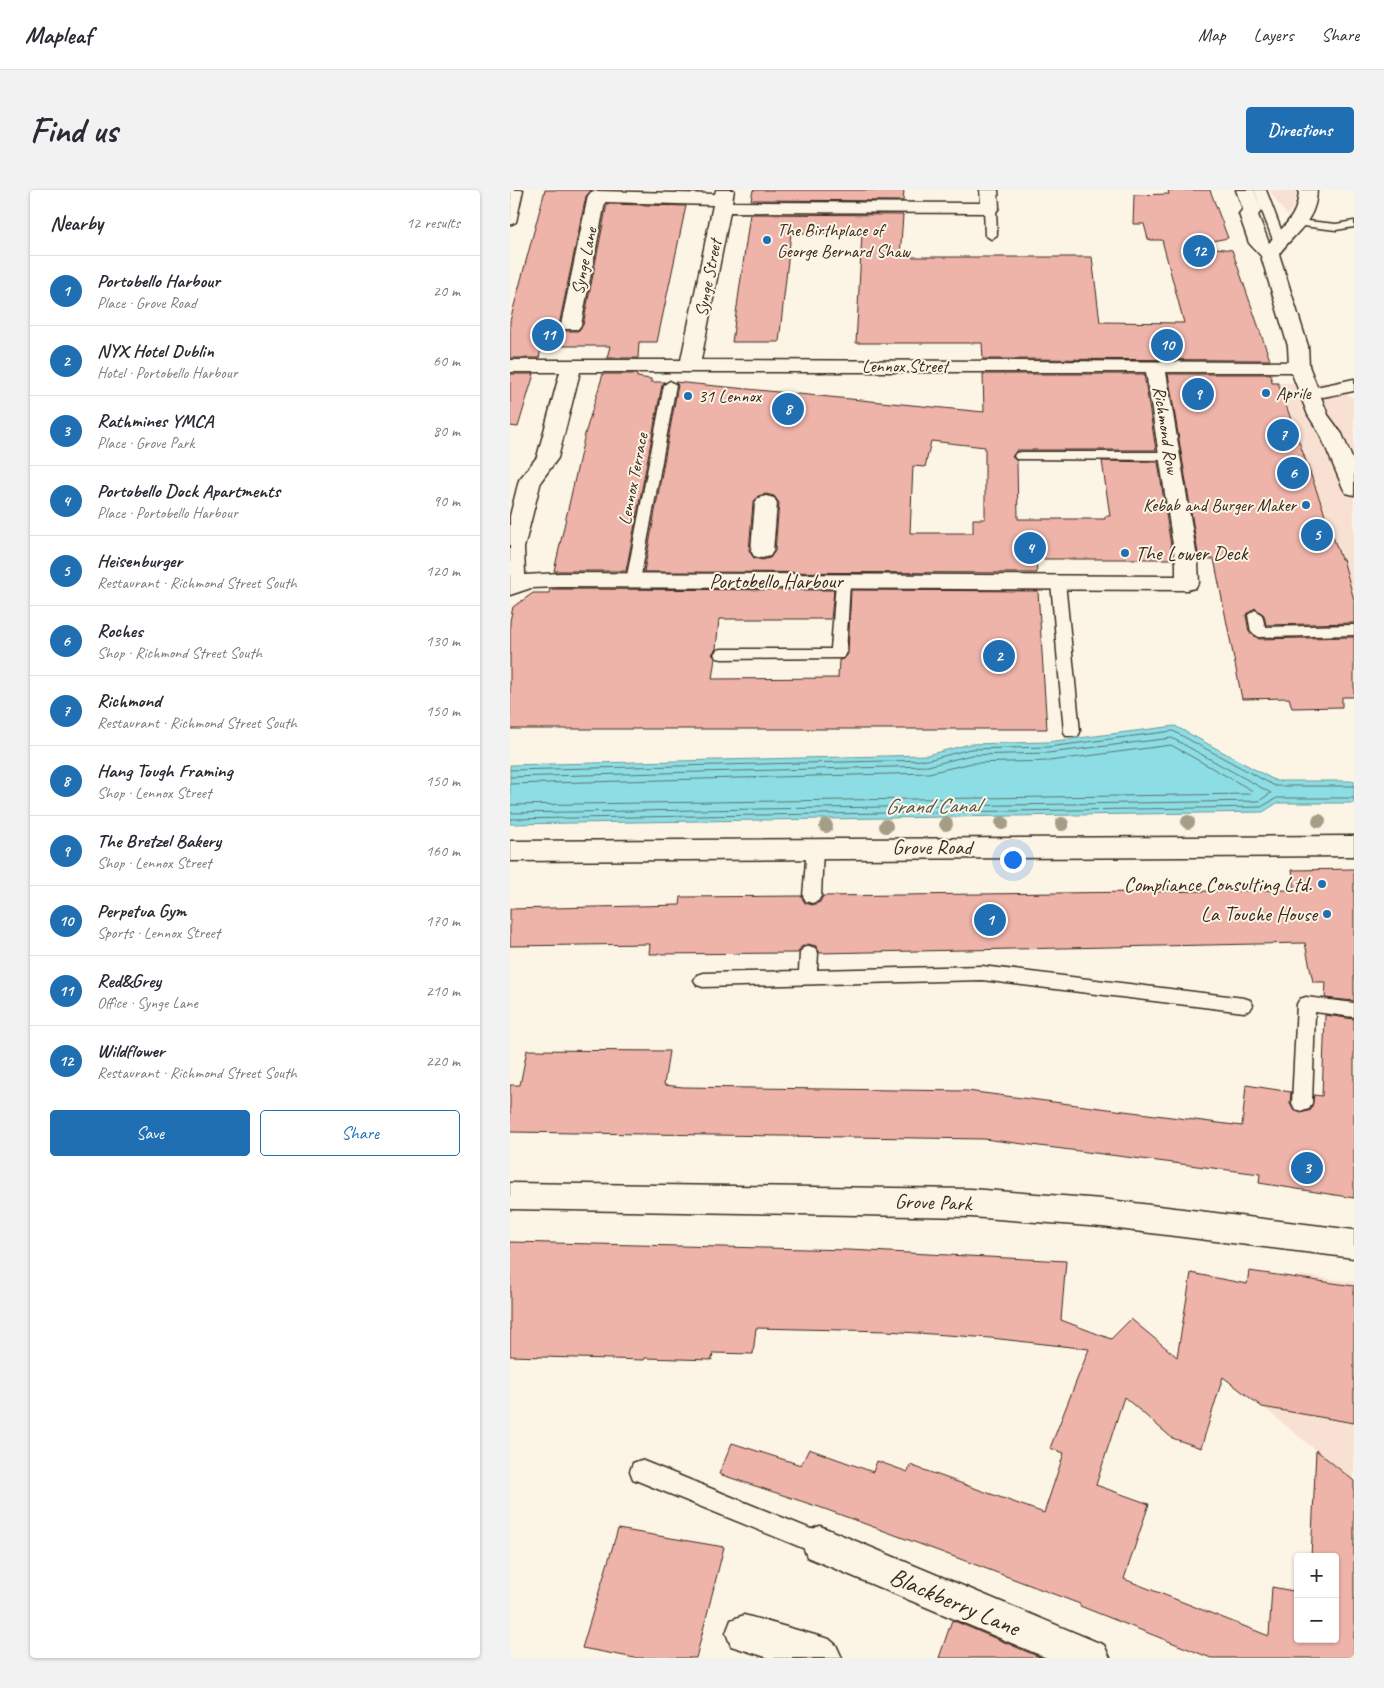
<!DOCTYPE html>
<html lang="en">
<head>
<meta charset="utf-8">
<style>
	:root { --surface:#fff; --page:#f2f2f3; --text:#2b2b33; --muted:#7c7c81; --line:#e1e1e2; --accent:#1f6fb2 }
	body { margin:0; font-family:Caveat,sans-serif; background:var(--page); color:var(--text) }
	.controls { position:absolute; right:15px; bottom:15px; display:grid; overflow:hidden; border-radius:5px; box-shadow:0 1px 4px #0004 }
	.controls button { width:45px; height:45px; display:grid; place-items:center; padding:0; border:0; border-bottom:1px solid var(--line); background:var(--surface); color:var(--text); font:25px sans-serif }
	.you { position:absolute; left:502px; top:669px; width:18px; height:18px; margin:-12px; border:4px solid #fff; border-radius:50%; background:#1a73e8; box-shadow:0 0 0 8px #1a73e833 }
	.badge { display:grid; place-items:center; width:32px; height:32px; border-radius:50%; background:var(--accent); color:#fff; font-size:16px; font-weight:700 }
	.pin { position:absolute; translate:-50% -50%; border:2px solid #fff; box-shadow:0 1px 5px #0006 }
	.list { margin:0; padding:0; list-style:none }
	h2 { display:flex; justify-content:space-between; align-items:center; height:65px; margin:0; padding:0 20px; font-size:21px }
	h2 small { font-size:16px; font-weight:400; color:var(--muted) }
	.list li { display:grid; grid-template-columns:32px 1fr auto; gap:15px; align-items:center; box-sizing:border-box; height:70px; padding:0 20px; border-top:1px solid var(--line) }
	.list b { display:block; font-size:19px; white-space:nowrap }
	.list p { margin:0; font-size:16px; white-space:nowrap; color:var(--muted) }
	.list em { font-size:16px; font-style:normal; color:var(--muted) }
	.actions { display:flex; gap:10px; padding:15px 20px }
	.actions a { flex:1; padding:11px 0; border:1px solid var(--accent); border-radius:5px; text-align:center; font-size:18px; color:var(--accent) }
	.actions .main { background:var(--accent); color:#fff }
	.map { position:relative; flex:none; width:844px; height:1468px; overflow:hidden; border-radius:5px }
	header { display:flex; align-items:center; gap:30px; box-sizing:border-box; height:70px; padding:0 25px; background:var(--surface); border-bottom:1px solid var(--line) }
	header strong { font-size:24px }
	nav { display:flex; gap:28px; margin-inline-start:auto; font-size:18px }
	.intro { display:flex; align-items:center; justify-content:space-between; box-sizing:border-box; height:120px; padding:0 30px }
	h1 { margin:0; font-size:35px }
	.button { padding:12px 22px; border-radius:5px; background:var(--accent); color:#fff; font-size:18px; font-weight:700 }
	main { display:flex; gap:30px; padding:0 30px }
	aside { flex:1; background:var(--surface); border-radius:5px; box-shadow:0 1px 4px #0004 }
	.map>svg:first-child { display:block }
	.built { fill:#f8e1d3 }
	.water { fill:#8ddee4; stroke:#6c9695 }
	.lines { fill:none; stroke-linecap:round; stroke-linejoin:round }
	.shore { stroke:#5c726d; stroke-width:1 }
	.building { fill:#eeb3a9; stroke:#3b2a1e; fill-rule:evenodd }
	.lane-casing { stroke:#3b2a1e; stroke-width:3 }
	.street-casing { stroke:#3b2a1e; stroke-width:3 }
	.secondary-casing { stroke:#3b2a1e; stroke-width:3 }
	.lane { fill:#fcf5e5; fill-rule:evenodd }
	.street { fill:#fcf5e5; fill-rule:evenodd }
	.secondary { fill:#fcf5e5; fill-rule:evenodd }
	.tree { fill:#a69d86 }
	.poi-dot { fill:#1f6fb2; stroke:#fcf5e5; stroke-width:2 }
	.labels { text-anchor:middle; stroke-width:4; stroke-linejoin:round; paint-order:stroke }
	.far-poi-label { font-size:18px; fill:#3b2a1e; stroke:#fcf5e5; text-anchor:start }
	.far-street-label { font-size:18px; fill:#3b2a1e; stroke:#fcf5e5 }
	.poi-label { font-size:21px; fill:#3b2a1e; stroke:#fcf5e5; text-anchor:end }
	.street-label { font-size:21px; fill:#3b2a1e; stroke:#fcf5e5 }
	.water-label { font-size:22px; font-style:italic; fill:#505750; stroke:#fcf5e5 }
	.near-street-label { font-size:25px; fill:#3b2a1e; stroke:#fcf5e5 }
</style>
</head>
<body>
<header>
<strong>Mapleaf</strong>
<nav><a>Map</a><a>Layers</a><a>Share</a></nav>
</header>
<div class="intro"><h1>Find us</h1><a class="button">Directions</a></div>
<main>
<aside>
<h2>Nearby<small>12 results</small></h2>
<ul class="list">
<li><span class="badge">1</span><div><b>Portobello Harbour</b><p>Place · Grove Road</p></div><em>20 m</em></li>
<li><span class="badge">2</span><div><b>NYX Hotel Dublin</b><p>Hotel · Portobello Harbour</p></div><em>60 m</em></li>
<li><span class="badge">3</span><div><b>Rathmines YMCA</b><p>Place · Grove Park</p></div><em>80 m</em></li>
<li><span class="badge">4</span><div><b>Portobello Dock Apartments</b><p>Place · Portobello Harbour</p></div><em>90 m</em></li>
<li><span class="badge">5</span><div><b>Heisenburger</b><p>Restaurant · Richmond Street South</p></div><em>120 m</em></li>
<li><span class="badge">6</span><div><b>Roches</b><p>Shop · Richmond Street South</p></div><em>130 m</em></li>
<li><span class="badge">7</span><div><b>Richmond</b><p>Restaurant · Richmond Street South</p></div><em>150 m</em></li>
<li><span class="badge">8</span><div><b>Hang Tough Framing</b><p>Shop · Lennox Street</p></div><em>150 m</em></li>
<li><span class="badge">9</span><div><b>The Bretzel Bakery</b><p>Shop · Lennox Street</p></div><em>160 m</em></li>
<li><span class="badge">10</span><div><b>Perpetua Gym</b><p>Sports · Lennox Street</p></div><em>170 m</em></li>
<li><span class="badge">11</span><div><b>Red&amp;Grey</b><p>Office · Synge Lane</p></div><em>210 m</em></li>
<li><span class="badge">12</span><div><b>Wildflower</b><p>Restaurant · Richmond Street South</p></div><em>220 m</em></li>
</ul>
<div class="actions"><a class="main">Save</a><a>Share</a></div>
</aside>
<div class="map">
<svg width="844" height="1468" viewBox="0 0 844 1468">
	<rect width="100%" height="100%" fill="#fcf5e5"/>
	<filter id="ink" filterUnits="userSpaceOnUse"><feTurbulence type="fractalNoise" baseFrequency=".02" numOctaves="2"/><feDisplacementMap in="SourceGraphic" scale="10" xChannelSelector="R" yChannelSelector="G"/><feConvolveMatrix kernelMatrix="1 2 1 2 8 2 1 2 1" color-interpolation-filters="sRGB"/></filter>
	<g filter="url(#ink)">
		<!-- built -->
		<g class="built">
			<polygon points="759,0 788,0 783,18 777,26"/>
			<polygon points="815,192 844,208 844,435 778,436 775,421 670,195"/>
			<polygon points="790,1085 844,1092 844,1291 755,1219"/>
		</g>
		<!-- water -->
		<polygon class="water" points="665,536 766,591 844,591 844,613 767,613 753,622 0,634 0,575 417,565 460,554 537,552"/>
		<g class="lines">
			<!-- shore -->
			<g class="shore">
				<polyline points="0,580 418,570 460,559 538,557 663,541 765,596 844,596"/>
				<polyline points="0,587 418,576 461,565 538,563 662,548 761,603 749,611 0,623"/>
				<polyline points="0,594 419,583 462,573 539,571 661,555 743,601 740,604 0,615"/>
				<polyline points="0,629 751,617 767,608 844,608"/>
			</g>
		</g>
		<!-- building -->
		<g class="building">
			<polygon points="35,0 82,0 76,6 49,135 54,141 68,141 73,135 97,14 176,16 147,152 129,152 128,168 97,168 100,156 32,156 29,168 0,168 0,131"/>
			<polygon points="243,0 394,0 393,11 241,10"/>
			<polygon points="658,0 700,0 718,48 682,55 722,60 760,170 473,169 472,153 346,153 352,44 281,43 269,152 222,152 240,24 393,25 390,67 582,67 590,132 674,133 652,50 641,50 638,49 634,34 623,34 624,5 659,4"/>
			<polygon points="0,184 24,184 8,237 0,236"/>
			<polygon points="93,184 127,184 127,187 141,189 141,192 155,192 152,195 116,381 44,381 75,244"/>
			<path d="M473,184h161l12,76h-139l-5,7 5,4 1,58h87v-3h5l-8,-55 56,1 15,97h-137l1,14 -393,-1 34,-187 -3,-3 309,30zM421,251l54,6v72h-12v14h-63l3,-67 12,1zM256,304l8,2 5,7 -4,48 -5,7 -8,2 -8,-2 -5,-7 4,-48 5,-7z"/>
			<polygon points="658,184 761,184 762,193 768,193 831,369 833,369 844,410 844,433 756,435 754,425 745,418 736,425 739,442 749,449 844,447 844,507 832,507 832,517 782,518 779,508 732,509 704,369 689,369"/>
			<polygon points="40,399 324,400 321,429 209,429 206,459 202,464 205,468 202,489 328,488 329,470 334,469 338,464 341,400 528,401 537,539 0,539 0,431 3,417 23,403 39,403"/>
			<polygon points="844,679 844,811 815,808 816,792 803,792 795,753 310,763 306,756 298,754 291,757 288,763 139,764 140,754 0,756 0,719 170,715 171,707 291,706 295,713 303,715 310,712 313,706 785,700 782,680"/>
			<polygon points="815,825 844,829 844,1008 749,993 750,984 474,949 0,942 0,895 10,895 17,860 159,861 154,895 173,897 457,901 732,936 736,895 781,902 780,913 783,920 791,923 801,920 804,905 812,906"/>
			<polygon points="0,1052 339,1060 556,1071 551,1130 601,1149 621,1129 667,1167 681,1083 737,1094 739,1081 844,1096 844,1233 752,1217 713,1187 691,1258 662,1248 614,1207 586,1295 639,1314 614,1389 759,1446 762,1397 788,1402 788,1449 825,1449 825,1367 801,1367 806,1260 844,1291 844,1468 701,1468 570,1416 570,1414 469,1376 312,1318 209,1284 222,1253 291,1275 299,1259 363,1282 367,1271 398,1282 400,1275 534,1323 554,1263 540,1258 579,1159 481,1148 377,1141 246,1138 243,1164 203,1163 202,1170 135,1168 134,1170 0,1166"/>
			<polygon points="108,1339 214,1357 186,1468 125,1468 72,1458"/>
			<polygon points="442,1430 532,1468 429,1468"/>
		</g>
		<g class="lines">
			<!-- lane casing -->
			<g class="lane-casing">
				<g id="lane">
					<polygon points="1,0 13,0 6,32 0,35"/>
					<polygon points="744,0 756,0 775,50 773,52 769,54 763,50"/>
					<polygon points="480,15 486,18 487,45 481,49 475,45 474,18"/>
					<polygon points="788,30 826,34 844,31 844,37 826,40 784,35 784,31"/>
					<polygon points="160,191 166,195 130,391 123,396 116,391 154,195"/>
					<polygon points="511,262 660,262 667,266 660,270 506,269 504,266 506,263"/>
					<polygon points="333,387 340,392 336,464 333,468 212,469 207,468 204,464 207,460 212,459 321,459 326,392"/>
					<polygon points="548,387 555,392 570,542 568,546 556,546 554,542 541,392"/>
					<polygon points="745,420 752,425 755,437 844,435 844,445 749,447 741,442 738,425"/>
					<polygon points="305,652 311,654 313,658 311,706 308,711 302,713 296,711 293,706 297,658 299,654"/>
					<polygon points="299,756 305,758 308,763 307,780 472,776 734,808 740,810 743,815 740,820 734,822 472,790 193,797 187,795 184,790 187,785 193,783 289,781 290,763 293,758"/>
					<polygon points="796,807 844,813 844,827 805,822 802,913 799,919 792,921 785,919 782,913 787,814 790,809"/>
					<polygon points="131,1270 318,1346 321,1354 318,1362 310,1365 123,1289 120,1281 123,1273"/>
				</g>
			</g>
			<!-- street casing -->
			<g class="street-casing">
				<g id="street">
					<path d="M206,0h18l-2,12 249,1 -1,-13h18l1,18 -3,4 -6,1 -260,-1 -29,148 605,2 3,4 -3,4 -7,2h-133l32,192 1,19 -4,5 -8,2 -627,-3 -29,1 -21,7v-79l9,-36 18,-23 23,-85h-50v-12h171l32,-155 -108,-3 -24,123 -3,4h-14l-3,-4 27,-129 3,-4 6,-1 118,3zM70,182h566l30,192v12l-616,-3 -35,2 -1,-27 17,-67 17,-23z"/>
					<polygon points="844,189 844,201 813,207 806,205 803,201 806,197"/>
					<polygon points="256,306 264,308 267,313 263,361 260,366 252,368 244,366 241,361 245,313 248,308"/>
					<polygon points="0,993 461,999 592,1009 844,1040 844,1068 592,1037 461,1027 0,1019"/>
					<polygon points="310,1336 594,1455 600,1468 537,1468 297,1367 292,1354 297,1341"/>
					<polygon points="234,1425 319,1449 326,1455 332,1468 259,1468 221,1456 216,1443 221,1430"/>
				</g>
			</g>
			<!-- secondary casing -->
			<g class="secondary-casing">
				<g id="secondary">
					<path d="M726,0h18l8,20 -4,5 11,28c16,-19 29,-26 30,-53h18c-1,32 -21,41 -38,64l29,92 1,20 19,49 14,19 12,29v32l-8,-2 -3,-5 -23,-54 -12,-19 -19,-49 -1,-20 -27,-90 -12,-13 -10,-29 4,-5z"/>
					<polygon points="844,646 844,666 0,671 0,651"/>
				</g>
			</g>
			<!-- lane -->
			<use href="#lane" class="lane"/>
			<!-- street -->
			<use href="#street" class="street"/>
			<!-- secondary -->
			<use href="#secondary" class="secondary"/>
		</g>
		<!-- trees -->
		<g class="tree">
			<circle cx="809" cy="631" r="7"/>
			<circle cx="678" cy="632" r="7"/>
			<circle cx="492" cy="633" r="7"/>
			<circle cx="436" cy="634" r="7"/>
			<circle cx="552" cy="634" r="7"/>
			<circle cx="316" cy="636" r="7"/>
			<circle cx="376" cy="636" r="7"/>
		</g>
	</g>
	<!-- markers -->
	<g class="poi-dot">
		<circle cx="257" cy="50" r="5"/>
		<circle cx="756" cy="203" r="5"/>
		<circle cx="178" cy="206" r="5"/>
		<circle cx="796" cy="315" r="5"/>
		<circle cx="615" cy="363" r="5"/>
		<circle cx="812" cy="694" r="5"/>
		<circle cx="817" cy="724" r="5"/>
	</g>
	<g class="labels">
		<!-- far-poi labels -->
		<g class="far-poi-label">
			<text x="267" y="46">The Birthplace of<tspan x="267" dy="21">George Bernard Shaw</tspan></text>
			<text x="766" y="209">Aprile</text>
			<text x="188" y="212">31 Lennox</text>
			<text x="786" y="321" text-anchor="end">Kebab and Burger Maker</text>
		</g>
		<!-- far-street labels -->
		<g class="far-street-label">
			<text transform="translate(74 71) rotate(-78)" y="6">Synge Lane</text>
			<text transform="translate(198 88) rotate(-79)" y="6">Synge Street</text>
			<text x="395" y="182">Lennox Street</text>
			<text transform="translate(656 240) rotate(81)" y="6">Richmond Row</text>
			<text transform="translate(123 289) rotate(-79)" y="6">Lennox Terrace</text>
		</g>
		<!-- poi labels -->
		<g class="poi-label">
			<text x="625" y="370" text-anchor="start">The Lower Deck</text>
			<text x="802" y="701">Compliance Consulting Ltd.</text>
			<text x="807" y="731">La Touche House</text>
		</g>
		<!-- street labels -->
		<g class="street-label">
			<text x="266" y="398">Portobello Harbour</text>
			<text x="422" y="664">Grove Road</text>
			<text transform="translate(423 1012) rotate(2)" y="7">Grove Park</text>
		</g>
		<!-- water labels -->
		<g class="water-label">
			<text transform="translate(422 615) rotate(-1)" y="8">Grand Canal</text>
		</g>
		<!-- near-street labels -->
		<g class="near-street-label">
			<text transform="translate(445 1411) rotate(23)" y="9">Blackberry Lane</text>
		</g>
	</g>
</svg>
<div class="controls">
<button>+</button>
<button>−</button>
</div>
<div class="you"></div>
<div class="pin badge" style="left:480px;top:730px">1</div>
<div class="pin badge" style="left:489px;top:466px">2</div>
<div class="pin badge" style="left:797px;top:978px">3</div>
<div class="pin badge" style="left:520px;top:358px">4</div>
<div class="pin badge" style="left:807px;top:345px">5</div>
<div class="pin badge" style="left:783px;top:283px">6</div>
<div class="pin badge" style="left:773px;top:245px">7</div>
<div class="pin badge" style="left:278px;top:219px">8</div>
<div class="pin badge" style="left:688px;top:204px">9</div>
<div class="pin badge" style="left:657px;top:155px">10</div>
<div class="pin badge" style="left:38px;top:145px">11</div>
<div class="pin badge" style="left:689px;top:61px">12</div>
</div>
</main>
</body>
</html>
